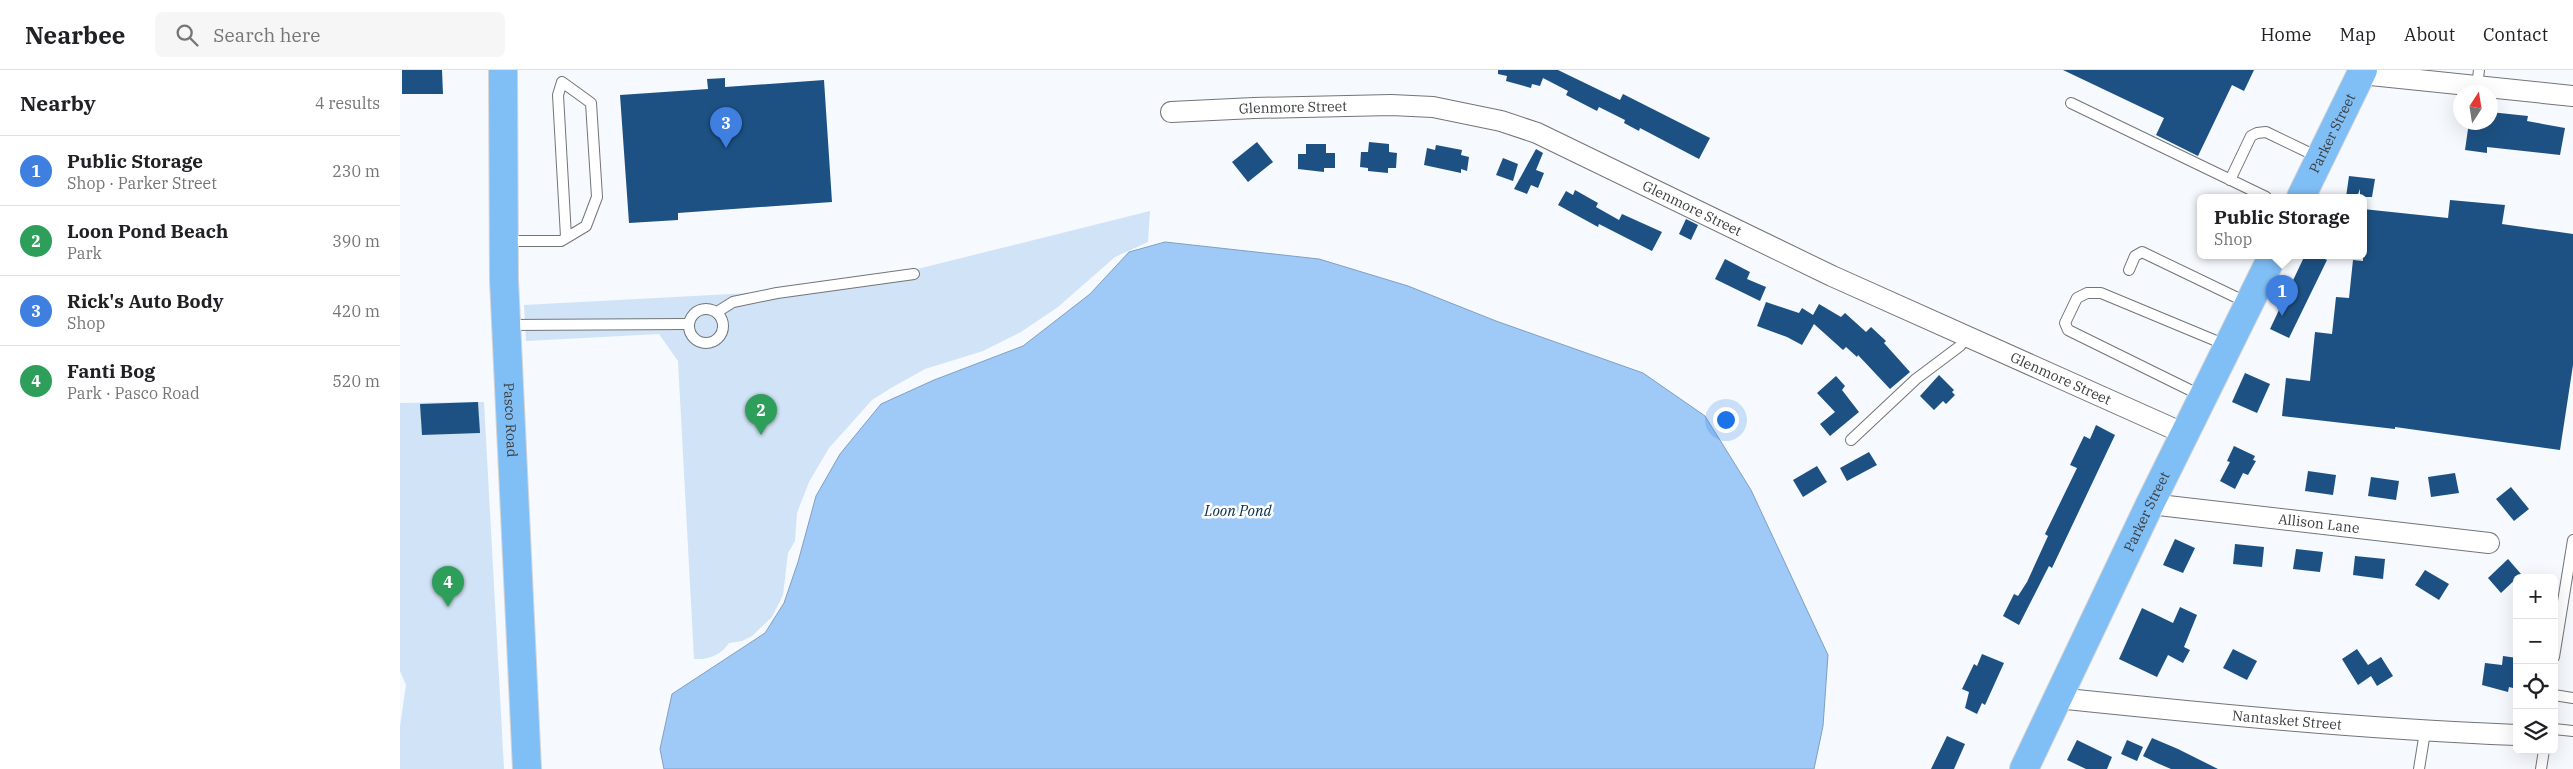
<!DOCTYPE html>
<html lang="en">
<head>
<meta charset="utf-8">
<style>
	:root { --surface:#fff; --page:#f6f6f6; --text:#202124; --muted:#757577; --line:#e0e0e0; --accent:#d93025 }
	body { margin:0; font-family:"IBM Plex Serif",serif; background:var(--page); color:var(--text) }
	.controls { position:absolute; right:15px; bottom:15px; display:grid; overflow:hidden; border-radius:8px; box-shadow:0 5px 20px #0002 }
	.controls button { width:45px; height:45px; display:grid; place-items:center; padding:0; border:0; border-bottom:1px solid var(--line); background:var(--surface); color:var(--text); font:25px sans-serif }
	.compass { position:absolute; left:2053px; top:15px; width:45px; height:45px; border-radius:50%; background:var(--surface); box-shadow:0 5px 20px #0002; rotate:12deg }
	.you { position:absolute; left:1325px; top:349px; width:18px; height:18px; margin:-12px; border:4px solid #fff; border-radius:50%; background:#1a73e8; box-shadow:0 0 0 8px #1a73e833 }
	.badge { display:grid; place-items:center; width:32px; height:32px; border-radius:50%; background:var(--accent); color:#fff; font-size:16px; font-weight:700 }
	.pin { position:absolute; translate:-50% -41px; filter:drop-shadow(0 1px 2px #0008) }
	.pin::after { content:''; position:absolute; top:26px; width:18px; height:15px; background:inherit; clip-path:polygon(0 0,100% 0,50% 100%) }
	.popup { position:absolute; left:1797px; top:124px; width:170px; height:65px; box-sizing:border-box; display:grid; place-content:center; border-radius:8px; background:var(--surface); filter:drop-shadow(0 1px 4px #0005); font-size:16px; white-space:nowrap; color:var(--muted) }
	.popup b { font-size:19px; color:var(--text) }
	.popup::after { content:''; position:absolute; left:50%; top:100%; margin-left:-10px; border:10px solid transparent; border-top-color:var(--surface) }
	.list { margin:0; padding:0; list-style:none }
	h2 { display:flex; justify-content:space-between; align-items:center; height:65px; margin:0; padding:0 20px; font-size:21px }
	h2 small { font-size:16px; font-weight:400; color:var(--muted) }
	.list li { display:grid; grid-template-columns:32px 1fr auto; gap:15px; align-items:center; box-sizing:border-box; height:70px; padding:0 20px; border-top:1px solid var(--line) }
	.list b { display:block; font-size:19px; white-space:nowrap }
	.list p { margin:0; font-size:16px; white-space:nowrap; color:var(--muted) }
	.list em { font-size:16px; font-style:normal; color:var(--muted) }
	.icon { flex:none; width:28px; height:28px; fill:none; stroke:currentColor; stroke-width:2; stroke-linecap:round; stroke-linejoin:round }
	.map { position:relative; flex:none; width:2173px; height:699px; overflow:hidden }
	header { display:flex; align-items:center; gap:30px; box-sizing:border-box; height:70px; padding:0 25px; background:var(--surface); border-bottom:1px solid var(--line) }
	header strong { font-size:24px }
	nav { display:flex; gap:28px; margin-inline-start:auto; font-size:18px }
	.search { width:350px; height:45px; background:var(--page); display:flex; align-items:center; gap:12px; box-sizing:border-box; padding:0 18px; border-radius:8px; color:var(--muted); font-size:19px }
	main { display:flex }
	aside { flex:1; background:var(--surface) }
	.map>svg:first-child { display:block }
	.green { fill:#d1e3f6 }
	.water { fill:#9fcaf8; stroke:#819fc0 }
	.building { fill:#1d5183 }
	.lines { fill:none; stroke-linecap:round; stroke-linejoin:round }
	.lane-casing { stroke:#727578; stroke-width:12 }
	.street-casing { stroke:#727578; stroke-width:22 }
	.primary-casing { stroke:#d4d4d4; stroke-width:30 }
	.lane { stroke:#fff; stroke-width:10 }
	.street { stroke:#fff; stroke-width:20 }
	.primary { stroke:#80bef6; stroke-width:28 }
	.labels { text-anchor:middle; stroke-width:5; stroke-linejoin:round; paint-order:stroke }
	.street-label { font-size:14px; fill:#3b3c3d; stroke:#fff }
	.water-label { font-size:15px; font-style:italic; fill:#032b4e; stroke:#fff }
</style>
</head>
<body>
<header>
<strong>Nearbee</strong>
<div class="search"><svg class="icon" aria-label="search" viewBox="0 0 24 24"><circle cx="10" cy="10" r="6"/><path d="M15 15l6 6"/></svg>Search here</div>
<nav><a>Home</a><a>Map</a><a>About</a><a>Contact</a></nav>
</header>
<main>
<aside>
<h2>Nearby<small>4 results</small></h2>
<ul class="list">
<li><span class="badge" style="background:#3f7fe0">1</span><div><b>Public Storage</b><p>Shop · Parker Street</p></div><em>230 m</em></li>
<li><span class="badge" style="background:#2e9e5b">2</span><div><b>Loon Pond Beach</b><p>Park</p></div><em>390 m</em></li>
<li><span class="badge" style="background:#3f7fe0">3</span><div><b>Rick's Auto Body</b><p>Shop</p></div><em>420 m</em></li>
<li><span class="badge" style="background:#2e9e5b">4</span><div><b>Fanti Bog</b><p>Park · Pasco Road</p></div><em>520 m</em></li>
</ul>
</aside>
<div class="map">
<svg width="2173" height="699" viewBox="0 0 2173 699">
	<rect width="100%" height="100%" fill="#f6f9fd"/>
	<!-- green -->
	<g class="green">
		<path d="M750,141l-2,31 -33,15 -57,50 -37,25 -38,19 -58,18 -34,19 -19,12 -43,48 -20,34 -12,31 -2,28 -7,12 -5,42 -11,22 -20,19 -10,5 -13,2c-8,12 -21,17 -35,16l-16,-298 -19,-27 -133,7 -2,-36 317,-17z"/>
		<polygon points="84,332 104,699 0,699 0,656 6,615 0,601 0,333"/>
	</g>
	<!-- water -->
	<polygon class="water" points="765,172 919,189 1008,216 1096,251 1243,303 1305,346 1351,420 1428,585 1423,656 1414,699 264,699 260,679 272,624 365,563 384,533 398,492 416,426 440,384 481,334 534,310 623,276 690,224 729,182"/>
	<!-- building -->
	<g class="building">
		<polygon points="2,0 42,0 43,24 2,24"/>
		<polygon points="1098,0 1158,0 1220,30 1223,24 1310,68 1299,89 1240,58 1239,61 1224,53 1225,50 1199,37 1197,41 1166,25 1168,21 1143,8 1140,16 1132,14 1131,18 1106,11 1107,6 1098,4"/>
		<polygon points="1663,0 1854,0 1844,21 1832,15 1798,86 1756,65 1764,48"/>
		<polygon points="325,8 325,17 424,10 432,132 278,143 278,150 229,153 220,25 308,19 307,9"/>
		<polygon points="2090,42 2128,46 2127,51 2165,58 2160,85 2087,77 2087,83 2065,80 2069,52 2090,52"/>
		<polygon points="857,72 873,92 848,112 832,92"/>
		<polygon points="969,72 989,74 989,82 997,83 996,98 988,98 988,103 968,101 968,98 960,97 961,82 968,82"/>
		<polygon points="906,74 926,74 926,83 935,83 935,98 924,98 924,102 898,99 898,84 906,84"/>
		<polygon points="1036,75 1062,80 1061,85 1069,87 1067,101 1061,99 1061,103 1024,95 1027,78 1035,80"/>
		<polygon points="1136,79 1143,83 1136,100 1144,103 1138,118 1131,115 1127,124 1114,119"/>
		<polygon points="1103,88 1118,94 1113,111 1096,105"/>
		<polygon points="1949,106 1975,109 1972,127 1960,127 1960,119 1957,127 1946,127"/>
		<polygon points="1175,120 1198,133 1196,137 1219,150 1222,144 1262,162 1252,181 1199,154 1198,157 1158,135 1166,121 1173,125"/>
		<polygon points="2050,130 2105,135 2102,154 2173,164 2173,295 2160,380 1995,357 1995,359 1882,346 1886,308 1910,311 1915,262 1932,264 1936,227 1949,228 1953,190 1963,191 1963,139 2048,148"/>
		<polygon points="1286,149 1298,155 1291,170 1279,164"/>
		<polygon points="1905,185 1916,185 1927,190 1889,268 1870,259"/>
		<polygon points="1325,189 1350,202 1347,209 1366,217 1360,231 1315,209"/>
		<polygon points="1366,232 1399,243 1402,238 1413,245 1419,234 1441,247 1445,243 1466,262 1471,257 1486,271 1484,273 1510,302 1490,319 1458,285 1457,287 1446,277 1443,280 1414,254 1402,275 1387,267 1357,256"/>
		<polygon points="1845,303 1870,314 1857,343 1832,332"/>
		<polygon points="1539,305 1554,320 1552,322 1555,325 1546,334 1543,331 1534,340 1520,326"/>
		<polygon points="1436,306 1445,316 1442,320 1459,342 1430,366 1420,354 1435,342 1417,323"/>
		<polygon points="78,332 80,363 22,365 20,334"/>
		<polygon points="1696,355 1715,365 1652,498 1649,496 1619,555 1603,546 1614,524 1618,526 1627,512 1648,466 1645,464 1677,398 1670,395 1684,366 1690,369"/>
		<polygon points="1834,376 1855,386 1853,390 1856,391 1848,405 1843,403 1835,419 1820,411 1830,392 1827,391"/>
		<polygon points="1469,382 1477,395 1447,411 1440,398"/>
		<polygon points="1417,396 1427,412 1403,427 1393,410"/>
		<polygon points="1908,401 1936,405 1933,425 1905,421"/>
		<polygon points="2055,403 2059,423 2031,427 2028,407"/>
		<polygon points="1971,407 1999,411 1996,430 1968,426"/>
		<polygon points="2111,417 2129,439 2114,451 2096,429"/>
		<polygon points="1775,469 1795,478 1783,503 1763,495"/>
		<polygon points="1835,474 1864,477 1862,497 1833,494"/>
		<polygon points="1896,479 1923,482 1920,502 1893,499"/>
		<polygon points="1955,486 1985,489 1983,509 1953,505"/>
		<polygon points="2108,489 2121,504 2101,523 2088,508"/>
		<polygon points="2025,500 2049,514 2039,530 2015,515"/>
		<polygon points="1780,537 1797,545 1784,577 1790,580 1783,593 1768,585 1757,607 1719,589 1742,538 1773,553"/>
		<polygon points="1833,579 1857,591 1847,610 1823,598"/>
		<polygon points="1957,579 1968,595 1981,587 1993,606 1977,616 1971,606 1958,615 1942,589"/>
		<polygon points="1582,584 1604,593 1585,635 1582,633 1577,644 1565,638 1569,622 1562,619 1574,594 1577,596"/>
		<polygon points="2103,586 2117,588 2117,610 2114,609 2113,618 2109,617 2108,622 2082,615 2085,593 2102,595"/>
		<polygon points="1547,666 1565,674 1554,699 1531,699"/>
		<polygon points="1752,668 1778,679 1818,699 1771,699 1757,693 1743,686"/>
		<polygon points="1677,670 1712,687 1707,699 1686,699 1667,690"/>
		<polygon points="1727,670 1743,677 1737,691 1721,684"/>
	</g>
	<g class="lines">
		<!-- lane casing -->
		<g class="lane-casing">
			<g id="lane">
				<polyline points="2077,16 2079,0"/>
				<polyline points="1671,33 1866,127"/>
				<polyline points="1830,110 1851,66 1857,63 1866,62 1920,88"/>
				<polyline points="105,171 161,171 186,156 197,127 191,33 162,12 158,25 166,167"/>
				<polyline points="1729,200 1735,186 1742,182 1848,233"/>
				<circle cx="306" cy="256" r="17"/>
				<polyline points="317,242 333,232 377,223 514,204"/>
				<polyline points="107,255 289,254"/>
				<polyline points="1802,326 1668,260 1665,253 1677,228 1687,223 1701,223 1826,275"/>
				<polyline points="1451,370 1516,309 1560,276 1568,266"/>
				<polyline points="2154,587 2173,470"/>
				<polyline points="2154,625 2173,628"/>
				<polyline points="2154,659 2173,661"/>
				<polyline points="2019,699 2025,662"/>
				<polyline points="2141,699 2144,680"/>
			</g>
		</g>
		<!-- street casing -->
		<g class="street-casing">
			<g id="street">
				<polyline points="1961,4 2173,26"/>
				<path id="s1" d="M771,42l83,-4 137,-3 42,2 68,14 36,12 295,143 353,158"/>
				<path id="s2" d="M1750,434l339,39"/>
				<path id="s3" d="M1657,628c154,16 306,31 460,37"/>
			</g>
		</g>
		<!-- primary casing -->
		<g class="primary-casing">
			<g id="primary">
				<path id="s4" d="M103,0l1,210 23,489"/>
				<path id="s5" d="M1901,127l62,-127"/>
				<path id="s6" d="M1624,699l126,-265 123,-249"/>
			</g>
		</g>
		<!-- lane -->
		<use href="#lane" class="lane"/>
		<!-- street -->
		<use href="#street" class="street"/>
		<!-- primary -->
		<use href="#primary" class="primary"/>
	</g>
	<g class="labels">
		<!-- street labels -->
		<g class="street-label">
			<text dy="5" stroke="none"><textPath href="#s1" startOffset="122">Glenmore Street</textPath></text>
			<text dy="5" stroke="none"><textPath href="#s5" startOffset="71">Parker Street</textPath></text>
			<text dy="5" stroke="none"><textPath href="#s1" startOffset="542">Glenmore Street</textPath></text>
			<text dy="5" stroke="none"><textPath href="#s1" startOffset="948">Glenmore Street</textPath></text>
			<text dy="5" stroke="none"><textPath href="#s4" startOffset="350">Pasco Road</textPath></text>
			<text dy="5" stroke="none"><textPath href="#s6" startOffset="285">Parker Street</textPath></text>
			<text dy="5" stroke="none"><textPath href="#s2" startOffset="170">Allison Lane</textPath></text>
			<text dy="5" stroke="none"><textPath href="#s3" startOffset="231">Nantasket Street</textPath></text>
		</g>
		<!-- water labels -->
		<g class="water-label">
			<text x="838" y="446">Loon Pond</text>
		</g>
	</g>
</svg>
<div class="controls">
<button>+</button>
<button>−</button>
<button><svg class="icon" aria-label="locate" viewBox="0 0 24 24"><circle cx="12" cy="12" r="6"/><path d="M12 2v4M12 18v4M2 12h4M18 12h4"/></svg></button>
<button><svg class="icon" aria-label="layers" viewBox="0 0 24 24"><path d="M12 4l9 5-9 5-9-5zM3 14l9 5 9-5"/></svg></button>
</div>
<svg class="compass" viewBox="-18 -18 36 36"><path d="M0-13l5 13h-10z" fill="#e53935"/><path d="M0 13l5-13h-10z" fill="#757577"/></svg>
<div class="you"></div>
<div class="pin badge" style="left:1882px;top:246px;background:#3f7fe0">1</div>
<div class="popup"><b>Public Storage</b>Shop</div>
<div class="pin badge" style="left:361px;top:365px;background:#2e9e5b">2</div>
<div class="pin badge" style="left:326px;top:78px;background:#3f7fe0">3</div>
<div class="pin badge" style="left:48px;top:537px;background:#2e9e5b">4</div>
</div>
</main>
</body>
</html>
